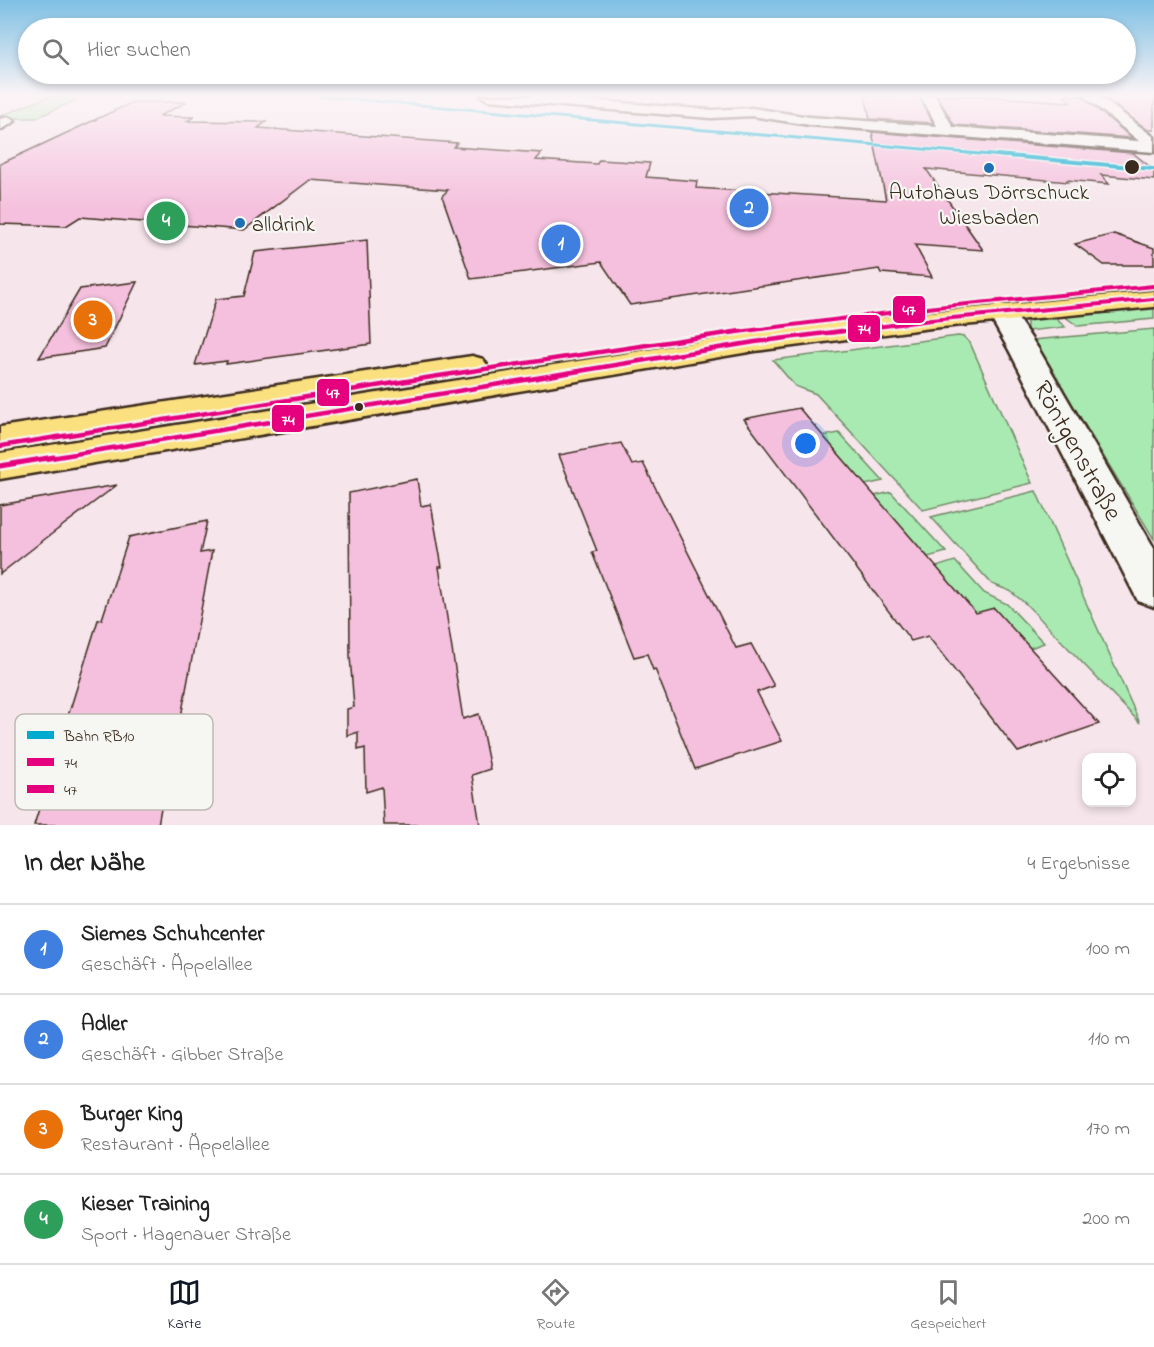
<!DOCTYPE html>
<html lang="de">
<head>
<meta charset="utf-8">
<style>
	:root { --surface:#fff; --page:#f6f6f6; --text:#222; --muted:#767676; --line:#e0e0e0; --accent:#111827 }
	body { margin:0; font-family:"Indie Flower",sans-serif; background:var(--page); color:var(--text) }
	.controls { position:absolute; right:18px; bottom:18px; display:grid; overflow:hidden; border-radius:12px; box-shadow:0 3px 9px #0003 }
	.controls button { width:54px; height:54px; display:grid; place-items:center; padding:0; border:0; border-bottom:2px solid var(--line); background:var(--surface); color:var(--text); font:30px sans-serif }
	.you { position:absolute; left:806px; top:444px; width:21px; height:21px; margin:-15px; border:4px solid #fff; border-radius:50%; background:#1a73e8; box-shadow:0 0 0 9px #1a73e833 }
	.badge { display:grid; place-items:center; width:39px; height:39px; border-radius:50%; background:var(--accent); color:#fff; font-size:20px; font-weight:700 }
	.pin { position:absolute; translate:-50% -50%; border:3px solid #fff; box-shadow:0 2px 6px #0006 }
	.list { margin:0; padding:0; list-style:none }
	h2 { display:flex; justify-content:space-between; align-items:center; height:78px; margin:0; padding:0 24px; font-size:26px }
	h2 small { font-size:20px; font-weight:400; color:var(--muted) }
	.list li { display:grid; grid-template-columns:39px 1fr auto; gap:18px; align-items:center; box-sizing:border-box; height:90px; padding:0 24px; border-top:2px solid var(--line) }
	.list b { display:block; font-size:22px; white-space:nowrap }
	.list p { margin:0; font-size:20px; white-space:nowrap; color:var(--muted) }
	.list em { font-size:20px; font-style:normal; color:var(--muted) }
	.icon { flex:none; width:33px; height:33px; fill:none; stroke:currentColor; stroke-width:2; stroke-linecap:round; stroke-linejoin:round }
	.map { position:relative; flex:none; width:1154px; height:825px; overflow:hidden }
	.search { position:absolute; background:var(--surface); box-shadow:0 3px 9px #0003; left:18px; right:18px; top:18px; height:66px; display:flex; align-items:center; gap:15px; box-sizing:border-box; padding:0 21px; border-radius:33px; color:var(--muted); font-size:22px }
	.sheet { height:438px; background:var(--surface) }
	nav { display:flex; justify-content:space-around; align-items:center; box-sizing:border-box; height:84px; border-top:2px solid var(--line); background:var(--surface); font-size:16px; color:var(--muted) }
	nav a { display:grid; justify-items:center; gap:3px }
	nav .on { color:var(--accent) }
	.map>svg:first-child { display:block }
	.green { fill:#a9eab2; stroke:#728a68; stroke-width:1.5 }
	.building { fill:#f5c0dd; stroke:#3b2a1e; stroke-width:1.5 }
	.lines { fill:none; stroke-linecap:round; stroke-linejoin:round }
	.minor-casing { stroke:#3b2a1e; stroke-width:5 }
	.major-casing { stroke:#3b2a1e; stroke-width:5 }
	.minor { fill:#f6f6f2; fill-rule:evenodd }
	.major { fill:#fbe080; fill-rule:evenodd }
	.bus-1-far2-casing { stroke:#f6f6f2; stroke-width:8 }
	.bus-1-far1-casing { stroke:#f6f6f2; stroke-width:9 }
	.bus-1-casing { stroke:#f6f6f2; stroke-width:10 }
	.bus-2-far1-casing { stroke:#f6f6f2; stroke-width:8 }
	.bus-2-casing { stroke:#f6f6f2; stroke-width:9 }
	.bus-1-far2 { stroke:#e6007e; stroke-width:4 }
	.bus-1-far1 { stroke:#e6007e; stroke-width:4.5 }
	.bus-1 { stroke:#e6007e; stroke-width:5 }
	.bus-2-far1 { stroke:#e5007d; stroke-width:4 }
	.bus-2 { stroke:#e5007d; stroke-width:4.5 }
	.rail-1-far1-casing { stroke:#f6f6f2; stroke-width:5 }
	.rail-1-casing { stroke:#f6f6f2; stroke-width:7 }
	.rail-1-far1 { stroke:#00a9ce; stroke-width:3 }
	.rail-1 { stroke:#00a9ce; stroke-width:4 }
	.stop-dot { fill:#3b2a1e; stroke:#f6f6f2; stroke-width:2 }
	.poi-dot { fill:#1f6fb2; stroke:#f6f6f2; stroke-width:2 }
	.labels { text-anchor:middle; stroke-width:4.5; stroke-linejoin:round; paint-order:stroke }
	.far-poi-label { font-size:22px; fill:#3b2a1e; stroke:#f6f6f2 }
	.street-label { font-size:26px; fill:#3b2a1e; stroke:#f6f6f2 }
	.key { fill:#f6f6f2; stroke:#beb9b2; stroke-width:1.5 }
	.key-label { font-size:16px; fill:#3b2a1e }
	.line-badge { stroke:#f6f6f2; stroke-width:2 }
	.badge-label { font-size:16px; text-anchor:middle; font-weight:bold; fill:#fff }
</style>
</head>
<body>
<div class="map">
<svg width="1154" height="825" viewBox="0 0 1154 825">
	<rect width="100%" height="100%" fill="#f6e6ec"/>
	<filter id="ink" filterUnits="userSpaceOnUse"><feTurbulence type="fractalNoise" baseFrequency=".0167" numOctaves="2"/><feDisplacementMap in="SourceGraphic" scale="12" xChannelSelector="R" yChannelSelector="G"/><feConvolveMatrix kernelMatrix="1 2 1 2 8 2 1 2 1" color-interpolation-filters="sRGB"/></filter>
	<g filter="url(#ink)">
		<!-- green -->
		<g class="green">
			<polygon points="50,96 85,96 36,118 0,118 0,116"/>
			<polygon points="1154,307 1154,319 1078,326 1064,316"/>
			<polygon points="1049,317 1055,318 1065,327 1027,331 1027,322 1034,318"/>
			<polygon points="1154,329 1154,539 1033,340"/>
			<polygon points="958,336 964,337 970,343 1032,483 923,510 816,394 795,386 773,360"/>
			<polygon points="839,433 883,481 865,485 823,436"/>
			<polygon points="1036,491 1140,723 1026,604 1010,591 992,584 931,517"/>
			<polygon points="891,492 946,552 928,557 874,496"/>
			<polygon points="955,561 984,593 1007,604 1044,643 1030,648 994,608 976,613 936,567"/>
		</g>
		<!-- building -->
		<g class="building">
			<polygon points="865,96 919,96 933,123 870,119"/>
			<polygon points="937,96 981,96 1071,102 1064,96 1082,96 1132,138 954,125"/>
			<polygon points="1102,96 1154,96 1154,130 1148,130"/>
			<polygon points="133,102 187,102 159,116 194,117 187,121 266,122 258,128 457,143 454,147 542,153 536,160 597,164 599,160 650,163 646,177 697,181 696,188 886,200 872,132 1133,153 1154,170 1154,180 1101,175 1109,184 1067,180 1068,182 926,169 983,250 915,245 932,277 881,273 879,269 630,305 601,262 471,279 442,196 448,190 310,180 244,230 80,217 66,226 0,224 0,164"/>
			<polygon points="1114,234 1154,248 1154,265 1104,265 1075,244"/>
			<polygon points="367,240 371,344 226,364 227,361 195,365 216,299 244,296 255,252"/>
			<polygon points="137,282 105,348 39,358 80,289"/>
			<polygon points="799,408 976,613 994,608 1099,724 1018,752 928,636 911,641 744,419"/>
			<polygon points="621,443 632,465 643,463 736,648 751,644 774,686 757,692 782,741 695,769 655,669 653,670 647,654 634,657 592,552 597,551 559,455"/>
			<polygon points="417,479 421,506 431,504 442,567 439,567 463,719 479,714 490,769 472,775 480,825 384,825 382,787 366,792 365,748 358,750 358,732 347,736 347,709 354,707 350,656 349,493"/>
			<polygon points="117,485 45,539 0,574 0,505"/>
			<polygon points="207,521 200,553 212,551 178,733 174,734 158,825 34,825 98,620 102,619 129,537"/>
		</g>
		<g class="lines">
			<!-- minor casing -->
			<g class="minor-casing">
				<g id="minor">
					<polygon points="481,96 535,96 711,110 752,108 810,117 937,126 921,96 935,96 953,127 1139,141 1084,96 1099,96 1154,137 1154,152 810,125 752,116 711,118 488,100"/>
					<polygon points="8,117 15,121 0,130 0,119"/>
					<polygon points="1001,305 1010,307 1039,350 1154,548 1154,607 1138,601 1009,350 988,313 992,307"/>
				</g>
			</g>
			<!-- major casing -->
			<g class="major-casing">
				<g id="major">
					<polygon points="1154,291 1154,307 931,328 755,351 0,479 0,453 755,333 931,312"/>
					<polygon points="472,356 483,359 487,365 483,371 0,451 0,427"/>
				</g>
			</g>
			<!-- minor -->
			<use href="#minor" class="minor"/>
			<!-- major -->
			<use href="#major" class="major"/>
			<!-- bus-1-far2 casing -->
			<g class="bus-1-far2-casing">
				<polyline id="bus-1-far2" points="830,333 931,320 1154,299"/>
			</g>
			<!-- bus-1-far1 casing -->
			<g class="bus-1-far1-casing">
				<polyline id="bus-1-far1" points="45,459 755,342 842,331"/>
			</g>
			<!-- bus-1 casing -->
			<g class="bus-1-casing">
				<polyline id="bus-1" points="0,466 54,457"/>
			</g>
			<!-- bus-2-far1 casing -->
			<g class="bus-2-far1-casing">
				<polyline id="bus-2-far1" points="730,333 936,307 1154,286"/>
			</g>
			<!-- bus-2 casing -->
			<g class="bus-2-casing">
				<polyline id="bus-2" points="1,446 432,377 741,331"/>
			</g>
			<!-- bus-1-far2 -->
			<use href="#bus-1-far2" class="bus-1-far2"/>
			<!-- bus-1-far1 -->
			<use href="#bus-1-far1" class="bus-1-far1"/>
			<!-- bus-1 -->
			<use href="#bus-1" class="bus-1"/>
			<!-- bus-2-far1 -->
			<use href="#bus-2-far1" class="bus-2-far1"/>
			<!-- bus-2 -->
			<use href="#bus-2" class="bus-2"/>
			<!-- rail-1-far1 casing -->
			<g class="rail-1-far1-casing">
				<polyline id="rail-1-far1" points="318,96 1014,157"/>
			</g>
			<!-- rail-1 casing -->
			<g class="rail-1-casing">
				<polyline id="rail-1" points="997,155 1154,169"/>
			</g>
			<!-- rail-1-far1 -->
			<use href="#rail-1-far1" class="rail-1-far1"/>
			<!-- rail-1 -->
			<use href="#rail-1" class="rail-1"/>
		</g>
	</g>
	<!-- sky -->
	<linearGradient id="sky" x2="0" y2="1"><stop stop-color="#7fc0e4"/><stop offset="0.45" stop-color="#fbf4f6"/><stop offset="1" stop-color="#fbf4f6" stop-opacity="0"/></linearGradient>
	<rect width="1154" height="211" fill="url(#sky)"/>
	<!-- markers -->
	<g class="stop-dot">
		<circle cx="1132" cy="167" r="8"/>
		<circle cx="359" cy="407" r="5"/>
	</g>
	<g class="poi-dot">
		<circle cx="989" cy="168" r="6"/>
		<circle cx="240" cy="223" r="6"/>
	</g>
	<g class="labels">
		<!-- far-poi labels -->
		<g class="far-poi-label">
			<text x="989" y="199">Autohaus Dörrschuck<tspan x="989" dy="25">Wiesbaden</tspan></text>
			<text x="252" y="231" text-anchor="start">alldrink</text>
		</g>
		<!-- street labels -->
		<g class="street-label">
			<text transform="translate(1079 450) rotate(61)" y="9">Röntgenstraße</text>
		</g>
	</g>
	<!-- legend -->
	<rect x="15" y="714" width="198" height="96" rx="9" class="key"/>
	<rect x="27" y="731" width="27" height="8" fill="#00a9ce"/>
	<rect x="27" y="758" width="27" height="8" fill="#e6007e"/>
	<rect x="27" y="785" width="27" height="8" fill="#e5007d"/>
	<g class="key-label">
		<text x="64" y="741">Bahn RB10</text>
		<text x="64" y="768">74</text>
		<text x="64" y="795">47</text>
	</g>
	<g class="line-badge">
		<rect x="892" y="295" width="34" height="29" rx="6" fill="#e5007d"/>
		<rect x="847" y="314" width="34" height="29" rx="6" fill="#e6007e"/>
		<rect x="316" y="378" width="34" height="29" rx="6" fill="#e5007d"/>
		<rect x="271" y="404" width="34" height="29" rx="6" fill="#e6007e"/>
	</g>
	<g class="badge-label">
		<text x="909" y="315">47</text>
		<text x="864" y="334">74</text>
		<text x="333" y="398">47</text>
		<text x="288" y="425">74</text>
	</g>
</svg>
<div class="controls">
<button><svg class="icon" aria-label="locate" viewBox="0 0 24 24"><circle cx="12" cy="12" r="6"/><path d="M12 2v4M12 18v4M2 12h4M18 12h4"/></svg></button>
</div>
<div class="you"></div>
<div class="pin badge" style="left:561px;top:244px;background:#3f7fe0">1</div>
<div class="pin badge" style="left:749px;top:208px;background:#3f7fe0">2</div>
<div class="pin badge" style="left:93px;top:320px;background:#e8710a">3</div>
<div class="pin badge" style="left:166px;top:221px;background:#2e9e5b">4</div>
<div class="search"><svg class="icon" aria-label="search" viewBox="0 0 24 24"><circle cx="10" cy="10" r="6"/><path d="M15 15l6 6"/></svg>Hier suchen</div>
</div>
<section class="sheet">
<h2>In der Nähe<small>4 Ergebnisse</small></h2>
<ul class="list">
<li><span class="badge" style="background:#3f7fe0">1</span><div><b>Siemes Schuhcenter</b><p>Geschäft · Äppelallee</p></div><em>100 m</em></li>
<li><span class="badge" style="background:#3f7fe0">2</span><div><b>Adler</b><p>Geschäft · Gibber Straße</p></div><em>110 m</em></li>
<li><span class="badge" style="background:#e8710a">3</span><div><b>Burger King</b><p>Restaurant · Äppelallee</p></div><em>170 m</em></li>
<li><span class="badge" style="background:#2e9e5b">4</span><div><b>Kieser Training</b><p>Sport · Hagenauer Straße</p></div><em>200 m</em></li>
</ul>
</section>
<nav>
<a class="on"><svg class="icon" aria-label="map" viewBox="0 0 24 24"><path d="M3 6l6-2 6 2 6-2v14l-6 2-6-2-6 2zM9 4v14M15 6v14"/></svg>Karte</a>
<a><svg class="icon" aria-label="directions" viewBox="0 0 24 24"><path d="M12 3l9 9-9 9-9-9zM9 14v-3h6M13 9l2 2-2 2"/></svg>Route</a>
<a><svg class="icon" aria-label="saved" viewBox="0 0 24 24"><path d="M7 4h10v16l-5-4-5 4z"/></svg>Gespeichert</a>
</nav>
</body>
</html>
